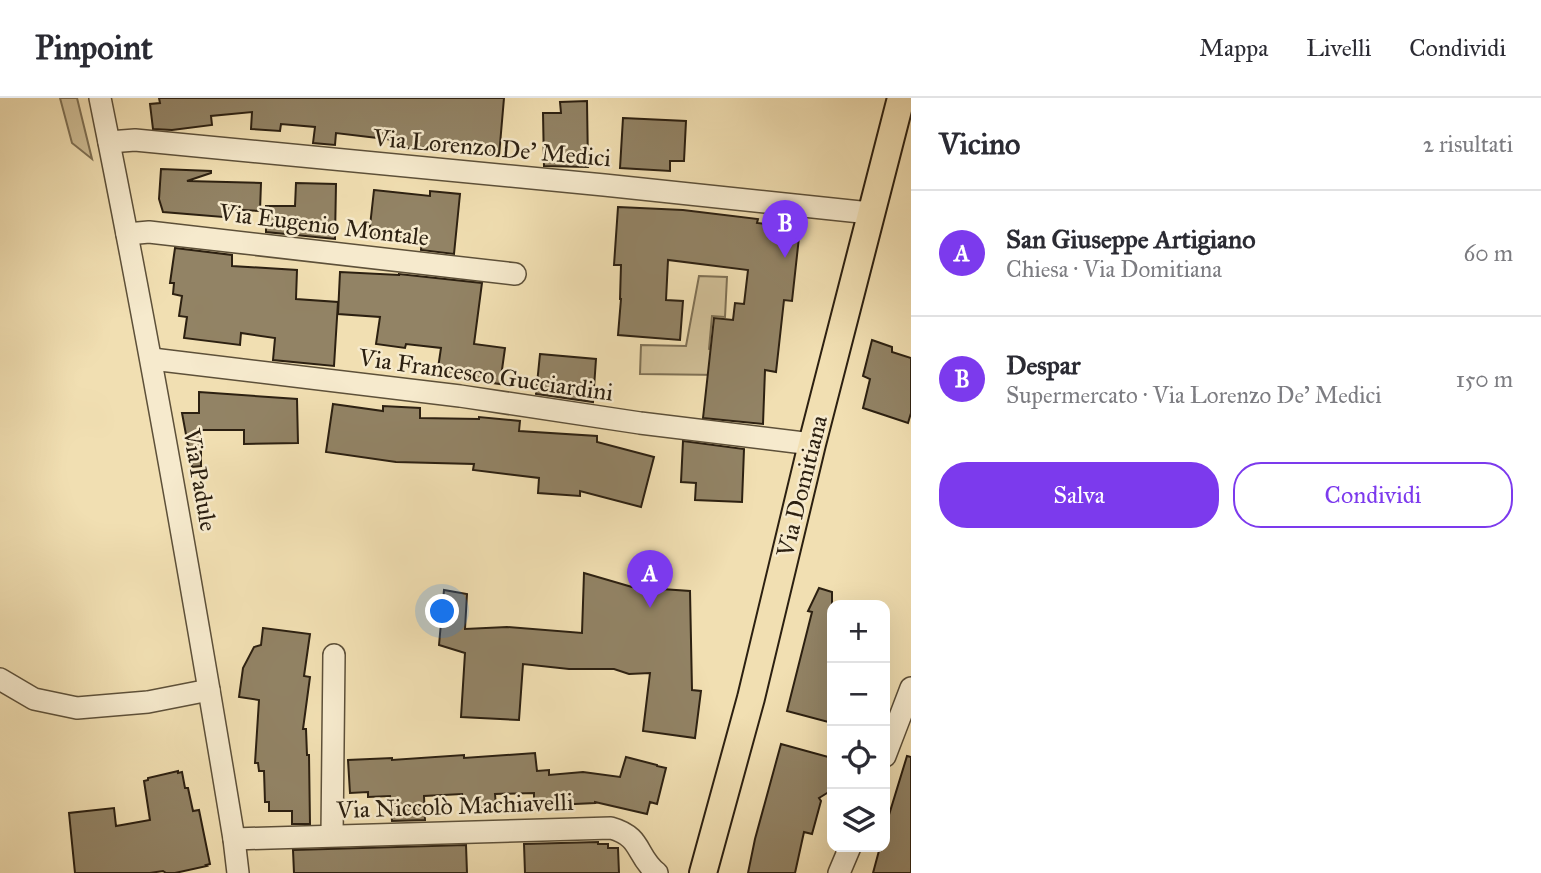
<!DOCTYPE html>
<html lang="it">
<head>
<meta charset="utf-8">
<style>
	:root { --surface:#fff; --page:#f2f2f3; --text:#2b2b33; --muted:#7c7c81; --line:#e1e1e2; --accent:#7c3aed }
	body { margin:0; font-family:"IM FELL Great Primer",serif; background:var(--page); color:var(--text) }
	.controls { position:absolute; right:21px; bottom:21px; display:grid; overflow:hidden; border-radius:14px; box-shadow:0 7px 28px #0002 }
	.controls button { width:63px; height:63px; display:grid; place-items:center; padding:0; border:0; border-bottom:2px solid var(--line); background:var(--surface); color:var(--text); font:35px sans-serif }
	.you { position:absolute; left:443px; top:514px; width:24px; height:24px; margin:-18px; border:5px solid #fff; border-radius:50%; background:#1a73e8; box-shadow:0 0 0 10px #1a73e833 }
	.badge { display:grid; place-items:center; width:46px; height:46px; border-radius:50%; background:var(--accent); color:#fff; font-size:23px; font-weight:700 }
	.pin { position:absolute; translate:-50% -58px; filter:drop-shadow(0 2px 4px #0008) }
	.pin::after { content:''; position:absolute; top:37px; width:24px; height:21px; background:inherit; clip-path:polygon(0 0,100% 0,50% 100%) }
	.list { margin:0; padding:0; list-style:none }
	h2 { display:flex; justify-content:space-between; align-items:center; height:91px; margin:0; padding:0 28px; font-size:30px }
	h2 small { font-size:23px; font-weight:400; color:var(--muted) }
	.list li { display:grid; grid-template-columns:46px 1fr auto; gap:21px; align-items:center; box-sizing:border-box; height:126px; padding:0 28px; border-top:2px solid var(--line) }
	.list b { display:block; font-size:26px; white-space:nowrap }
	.list p { margin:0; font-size:23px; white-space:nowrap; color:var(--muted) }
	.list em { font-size:23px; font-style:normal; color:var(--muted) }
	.actions { display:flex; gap:14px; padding:21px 28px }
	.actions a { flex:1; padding:16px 0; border:2px solid var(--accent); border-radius:28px; text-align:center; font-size:24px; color:var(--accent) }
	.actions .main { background:var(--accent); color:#fff }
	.icon { flex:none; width:38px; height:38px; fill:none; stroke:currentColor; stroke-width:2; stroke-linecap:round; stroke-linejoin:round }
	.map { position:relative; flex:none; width:911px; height:775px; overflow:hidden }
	header { display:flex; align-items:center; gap:42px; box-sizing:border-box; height:98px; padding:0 35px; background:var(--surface); border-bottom:2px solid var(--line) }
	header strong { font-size:33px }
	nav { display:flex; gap:38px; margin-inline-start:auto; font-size:24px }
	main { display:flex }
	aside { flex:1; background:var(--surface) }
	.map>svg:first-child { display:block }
	.green { fill:#d0bf97; stroke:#7e7054; stroke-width:2 }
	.building { fill:#928365; stroke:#2c2011; stroke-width:2 }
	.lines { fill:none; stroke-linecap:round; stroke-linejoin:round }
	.minor-casing { stroke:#5d5039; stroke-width:24 }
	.major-casing { stroke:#2c2011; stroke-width:30 }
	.minor { stroke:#f6eacd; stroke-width:21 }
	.major { stroke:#f1dfb2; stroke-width:26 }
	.labels { text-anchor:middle; stroke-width:5; stroke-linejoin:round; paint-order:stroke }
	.street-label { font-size:24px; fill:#2c2011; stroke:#f6eacd }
</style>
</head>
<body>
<header>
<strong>Pinpoint</strong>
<nav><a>Mappa</a><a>Livelli</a><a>Condividi</a></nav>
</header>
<main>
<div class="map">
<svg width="911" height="775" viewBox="0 0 911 775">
	<rect width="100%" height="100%" fill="#f1dfb2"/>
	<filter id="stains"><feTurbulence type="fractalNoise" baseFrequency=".00286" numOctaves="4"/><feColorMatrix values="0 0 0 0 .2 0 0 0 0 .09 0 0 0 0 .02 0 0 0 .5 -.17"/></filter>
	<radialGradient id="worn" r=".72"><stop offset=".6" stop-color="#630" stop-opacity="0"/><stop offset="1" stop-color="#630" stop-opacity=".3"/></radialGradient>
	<!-- green -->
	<g class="green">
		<polygon points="60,0 77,0 92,61 72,45"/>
		<polygon points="699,178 727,179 725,219 712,218 709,251 723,253 720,277 640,276 641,247 686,248"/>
	</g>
	<!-- building -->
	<g class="building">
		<polygon points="159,0 504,0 499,58 465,55 466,47 395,51 394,42 336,35 335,47 313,45 315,29 281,26 280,33 251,31 252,14 211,18 212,27 172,32 153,31 150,6 160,5"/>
		<polygon points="587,3 588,69 544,68 543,15 561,15 560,4"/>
		<polygon points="623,20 686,23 684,63 670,63 670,73 620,70"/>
		<polygon points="161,71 211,73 211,75 187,83 261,85 260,113 224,111 223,119 163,114 159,101"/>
		<polygon points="296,85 336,86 335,141 266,134 266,108 295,108"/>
		<polygon points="374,92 430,98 430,93 460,96 454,156 421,152 422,142 369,137"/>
		<polygon points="618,109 683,112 758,121 757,125 800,130 792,203 784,202 776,274 765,272 763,326 703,320 714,220 733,222 735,205 744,206 748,172 668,162 666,202 683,203 680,242 618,237 621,201 620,201 621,167 614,167"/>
		<polygon points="175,150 232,157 232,168 297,172 296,201 338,204 334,268 273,262 275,240 241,235 240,247 184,240 187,219 179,218 182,198 173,196 174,185 170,185"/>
		<polygon points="340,174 399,177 399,176 482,185 474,246 505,250 500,286 437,277 441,250 406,246 405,250 376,246 380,219 338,216"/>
		<polygon points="872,242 892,249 892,254 911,260 911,315 908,325 863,310 870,281 863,278"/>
		<polygon points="540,256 596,261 593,304 536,296"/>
		<polygon points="199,294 297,301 298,345 244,346 244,332 201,332 201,368 192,369 182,315 199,315"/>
		<polygon points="333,306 383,313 383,308 420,310 420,320 479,321 479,319 520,323 519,333 597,338 597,344 654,359 641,409 580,393 580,398 538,395 539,380 473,372 474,366 396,364 326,354"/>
		<polygon points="683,343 744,351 742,404 695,402 696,385 681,384"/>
		<polygon points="584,475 632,489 690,493 692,592 701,593 695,640 643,633 650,575 629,576 614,571 569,571 523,566 519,622 461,619 465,555 439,547 444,492 467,496 465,531 507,529 582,535"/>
		<polygon points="819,490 832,494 832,625 787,613 812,514 808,513"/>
		<polygon points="263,530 310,536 304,578 310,579 303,631 306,631 307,657 309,657 310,726 292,726 292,713 269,713 269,704 265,704 264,673 259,673 258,665 255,665 259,602 239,599 243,570 254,549 261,547"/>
		<polygon points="781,646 832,660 832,692 819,700 821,703 812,736 804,734 795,775 748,775 755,741"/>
		<polygon points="535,655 537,673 549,672 549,677 583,674 620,679 626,659 657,667 657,668 666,670 657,706 650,704 647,716 595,704 595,705 534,708 534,695 495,696 496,708 462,710 462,696 424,698 425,722 392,723 390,698 368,699 368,694 350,695 348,662 392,660 392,662 464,657 464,660"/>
		<polygon points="907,658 911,659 911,775 873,775 880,749 885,749 885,730"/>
		<polygon points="178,673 178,675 182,674 185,690 188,690 193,713 199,712 210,766 206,767 207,768 175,775 166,775 163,773 150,775 75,775 69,715 114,710 116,728 150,722 144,683 148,682 148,680"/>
		<polygon points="598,744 598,746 608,746 608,750 618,750 619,775 525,775 524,746"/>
		<polygon points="466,747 467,775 294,775 293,752"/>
	</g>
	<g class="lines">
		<!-- minor casing -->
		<g class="minor-casing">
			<g id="minor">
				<path d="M100,0c50,246 93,493 134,741l4,34"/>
				<polyline points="109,44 135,42 604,87 870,115"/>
				<polyline points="127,136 149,134 515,176"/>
				<polyline points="152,261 460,298 640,325 812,346"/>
				<polyline points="0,581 34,601 77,610 148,604 209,592"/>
				<polyline points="885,658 911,590"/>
				<polyline points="332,737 334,557"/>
				<path d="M234,741l377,-11c32,9 24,27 46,45"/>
				<polyline points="839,775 850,749"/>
			</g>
		</g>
		<!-- major casing -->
		<g class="major-casing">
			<polyline id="major" points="703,775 751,600 812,346 901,0"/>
		</g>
		<!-- minor -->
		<use href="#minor" class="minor"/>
		<!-- major -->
		<use href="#major" class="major"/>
	</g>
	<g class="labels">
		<!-- street labels -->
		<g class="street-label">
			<text transform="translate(492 50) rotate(5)" y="8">Via Lorenzo De' Medici</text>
			<text transform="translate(324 127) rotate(7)" y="8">Via Eugenio Montale</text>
			<text transform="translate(486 277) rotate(8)" y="8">Via Francesco Gucciardini</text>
			<text transform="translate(200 382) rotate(80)" y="8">Via Padule</text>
			<text transform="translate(802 388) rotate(-76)" y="8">Via Domitiana</text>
			<text transform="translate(455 708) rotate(-2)" y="8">Via Niccolò Machiavelli</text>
		</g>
	</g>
	<rect width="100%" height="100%" filter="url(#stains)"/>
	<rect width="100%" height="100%" fill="url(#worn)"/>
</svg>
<div class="controls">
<button>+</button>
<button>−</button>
<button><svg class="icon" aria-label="locate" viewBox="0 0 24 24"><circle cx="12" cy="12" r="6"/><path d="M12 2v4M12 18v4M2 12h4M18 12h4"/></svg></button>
<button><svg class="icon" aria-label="layers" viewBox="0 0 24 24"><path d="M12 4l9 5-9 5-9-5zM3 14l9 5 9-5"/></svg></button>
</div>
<div class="you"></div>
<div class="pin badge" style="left:650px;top:510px">A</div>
<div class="pin badge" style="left:785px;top:160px">B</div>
</div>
<aside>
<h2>Vicino<small>2 risultati</small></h2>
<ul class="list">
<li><span class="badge">A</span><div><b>San Giuseppe Artigiano</b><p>Chiesa · Via Domitiana</p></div><em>60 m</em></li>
<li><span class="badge">B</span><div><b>Despar</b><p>Supermercato · Via Lorenzo De' Medici</p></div><em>150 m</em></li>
</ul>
<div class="actions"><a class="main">Salva</a><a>Condividi</a></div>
</aside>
</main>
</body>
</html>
